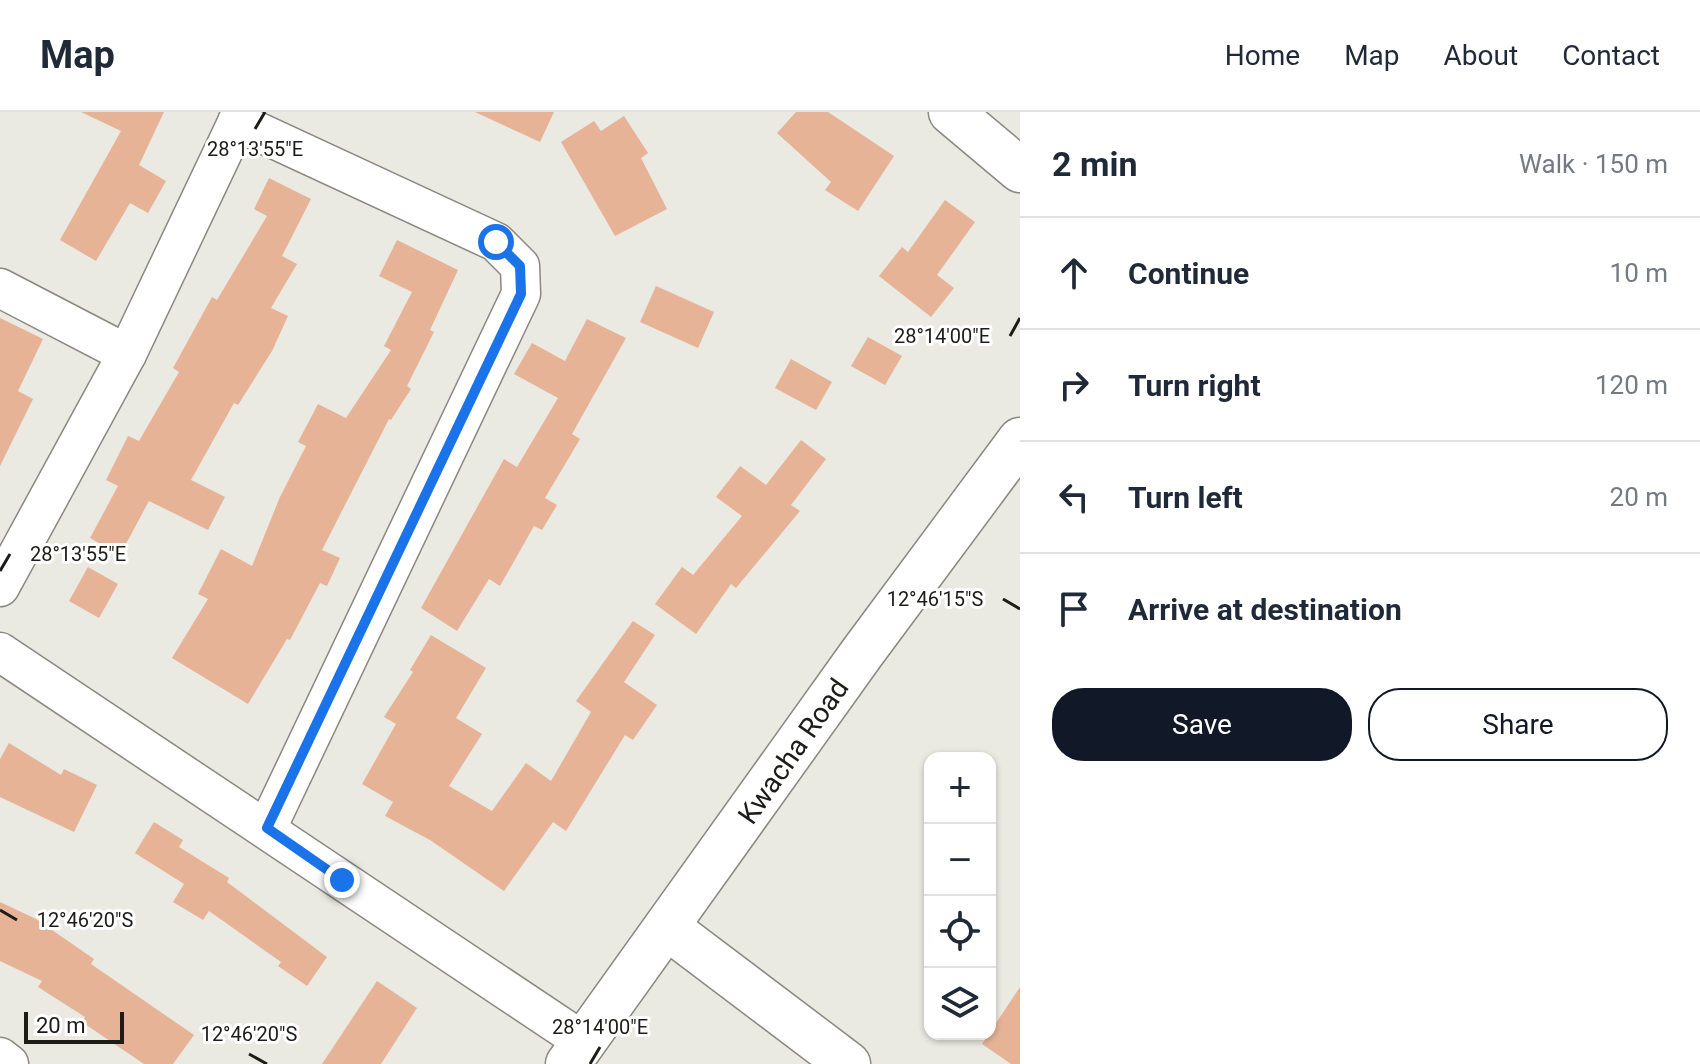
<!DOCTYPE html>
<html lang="en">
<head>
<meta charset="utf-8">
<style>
	:root { --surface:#fff; --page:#f2f2f3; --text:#1f2937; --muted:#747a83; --line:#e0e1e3; --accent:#111827 }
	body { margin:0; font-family:Roboto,sans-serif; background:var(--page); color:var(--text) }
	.controls { position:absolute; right:24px; bottom:24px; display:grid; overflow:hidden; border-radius:16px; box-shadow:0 2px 6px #0004 }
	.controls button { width:72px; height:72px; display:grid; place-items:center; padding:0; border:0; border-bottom:2px solid var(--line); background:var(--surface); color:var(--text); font:40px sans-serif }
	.scale { position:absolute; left:24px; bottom:20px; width:100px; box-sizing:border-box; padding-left:8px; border:4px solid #1c1c19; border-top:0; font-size:22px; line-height:28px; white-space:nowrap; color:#1c1c19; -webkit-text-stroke:6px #fff; paint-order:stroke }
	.stop { position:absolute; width:24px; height:24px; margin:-18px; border:6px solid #1a73e8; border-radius:50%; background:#fff }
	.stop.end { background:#1a73e8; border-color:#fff; box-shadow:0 2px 8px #0008 }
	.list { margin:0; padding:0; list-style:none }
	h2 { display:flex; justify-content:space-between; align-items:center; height:104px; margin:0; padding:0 32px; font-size:34px }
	h2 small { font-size:26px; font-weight:400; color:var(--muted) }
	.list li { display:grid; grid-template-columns:52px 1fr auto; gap:24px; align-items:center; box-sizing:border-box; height:112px; padding:0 32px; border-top:2px solid var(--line) }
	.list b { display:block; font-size:30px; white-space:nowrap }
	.list em { font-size:26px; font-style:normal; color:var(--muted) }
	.actions { display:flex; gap:16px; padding:24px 32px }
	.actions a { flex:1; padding:18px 0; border:2px solid var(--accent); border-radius:32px; text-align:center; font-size:28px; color:var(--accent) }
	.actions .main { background:var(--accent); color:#fff }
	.icon { flex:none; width:44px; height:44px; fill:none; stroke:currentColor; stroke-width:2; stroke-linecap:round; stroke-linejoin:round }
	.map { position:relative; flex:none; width:1020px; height:952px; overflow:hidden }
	header { display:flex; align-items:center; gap:48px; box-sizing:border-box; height:112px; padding:0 40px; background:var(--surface); border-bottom:2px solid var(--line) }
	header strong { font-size:38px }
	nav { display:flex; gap:44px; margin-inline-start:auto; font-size:28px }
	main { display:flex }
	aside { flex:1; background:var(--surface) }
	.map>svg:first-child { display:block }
	.building { fill:#e6b397 }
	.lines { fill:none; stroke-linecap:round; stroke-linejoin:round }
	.street-casing { stroke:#898881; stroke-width:41 }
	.secondary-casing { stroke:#898881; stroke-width:47 }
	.street { stroke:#fff; stroke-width:38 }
	.secondary { stroke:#fff; stroke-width:44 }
	.route { stroke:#1a73e8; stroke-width:10 }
	.ticks { fill:none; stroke:#1c1c19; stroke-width:3 }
	.labels { text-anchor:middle; stroke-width:6; stroke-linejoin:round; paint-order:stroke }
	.street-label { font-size:28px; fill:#1c1c19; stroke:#fff }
	.ticks-label { font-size:20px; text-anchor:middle; fill:#1c1c19; stroke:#fff; stroke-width:6; stroke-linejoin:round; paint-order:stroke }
</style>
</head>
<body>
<header>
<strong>Map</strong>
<nav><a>Home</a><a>Map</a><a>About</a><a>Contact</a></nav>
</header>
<main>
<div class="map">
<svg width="1020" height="952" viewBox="0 0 1020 952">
	<rect width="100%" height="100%" fill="#eae9e2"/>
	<!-- building -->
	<g class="building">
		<polygon points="81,0 164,0 139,53 166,69 148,101 130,91 96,149 60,128 121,19"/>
		<polygon points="475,0 554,0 540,30"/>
		<polygon points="796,0 828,0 894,44 858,99 825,78 831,70 777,21"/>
		<polygon points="624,4 648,41 641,46 667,97 615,124 561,30 594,9 601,19"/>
		<polygon points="269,66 311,87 282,144 297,152 271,196 288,204 272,239 238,293 234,291 191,368 225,385 208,418 149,389 120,443 90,426 118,374 106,368 128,324 139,329 179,260 173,256 212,185 217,188 267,104 254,97"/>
		<polygon points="945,88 975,110 937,163 954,176 931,205 879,164 902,135 908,140"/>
		<polygon points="397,128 458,158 430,218 434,220 407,274 411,277 391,308 389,307 322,438 340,446 327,474 320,471 290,528 287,527 248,592 172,546 208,487 198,482 221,437 252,454 280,385 306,334 298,330 318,292 346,306 391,238 384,234 412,180 379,164"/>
		<polygon points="656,174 714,200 698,236 640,210"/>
		<polygon points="0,206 43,227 18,279 33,287 0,354"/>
		<polygon points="587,207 626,226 572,322 580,327 545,386 557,393 542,418 534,414 500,474 489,467 457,519 421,496 504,347 517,355 558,286 514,262 532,231 565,249"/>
		<polygon points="868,225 902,244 885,273 851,254"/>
		<polygon points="791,247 832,270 816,298 775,276"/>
		<polygon points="801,328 826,347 791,393 800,399 736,476 731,472 696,522 655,492 682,455 693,463 742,404 716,385 740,354 766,373"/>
		<polygon points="88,455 118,472 99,506 69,489"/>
		<polygon points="633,509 655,523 624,570 657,593 633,628 625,623 566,719 553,710 504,779 430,728 385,704 393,690 362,672 396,612 384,605 413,560 410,558 431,523 486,556 456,606 482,622 449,674 492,699 526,651 551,669 591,600 576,589"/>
		<polygon points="9,631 61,663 64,657 97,673 74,720 0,685 0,647"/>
		<polygon points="154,710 183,728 179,735 229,766 227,770 327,845 307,874 278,854 281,850 209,799 203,808 173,790 184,772 135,741"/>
		<polygon points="0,790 36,807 94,847 91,852 194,923 173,952 144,952 82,910 85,905 38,875 42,869 0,849"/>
		<polygon points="377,869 417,896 381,952 322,952"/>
		<polygon points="1020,875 1020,952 1011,952 982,932"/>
	</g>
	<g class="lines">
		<!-- street casing -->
		<g class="street-casing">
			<g id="street">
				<polyline points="237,10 496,130 520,154 521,182 267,716"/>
				<polyline points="0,176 127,242"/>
				<polyline points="0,475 127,242 242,0"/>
				<polyline points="0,540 584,930"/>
				<polyline points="0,945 9,952"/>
			</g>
		</g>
		<!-- secondary casing -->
		<g class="secondary-casing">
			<g id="secondary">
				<polyline points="951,0 1020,58"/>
				<polyline points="668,816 848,952"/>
				<polyline points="568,952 862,541 1020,328"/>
			</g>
		</g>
		<!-- street -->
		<use href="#street" class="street"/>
		<!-- secondary -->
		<use href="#secondary" class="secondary"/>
	</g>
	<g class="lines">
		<!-- route -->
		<polyline class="route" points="342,768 267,716 521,182 520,154 496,130"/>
	</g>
	<!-- ticks -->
	<path class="ticks" d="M255,17l10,-17M1010,224l10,-18M0,459l10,-17M1003,487l17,10M0,798l17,10M249,942l18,10M590,952l10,-17"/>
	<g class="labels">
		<!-- street labels -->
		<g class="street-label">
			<text transform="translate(793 639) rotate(-55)" y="10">Kwacha Road</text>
		</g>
	</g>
	<g class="ticks-label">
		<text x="255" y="44">28°13'55"E</text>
		<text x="942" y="231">28°14'00"E</text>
		<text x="78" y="449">28°13'55"E</text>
		<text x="935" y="494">12°46'15"S</text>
		<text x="85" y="815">12°46'20"S</text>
		<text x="600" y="922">28°14'00"E</text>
		<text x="249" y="929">12°46'20"S</text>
	</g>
</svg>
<div class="controls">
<button>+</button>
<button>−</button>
<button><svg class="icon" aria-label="locate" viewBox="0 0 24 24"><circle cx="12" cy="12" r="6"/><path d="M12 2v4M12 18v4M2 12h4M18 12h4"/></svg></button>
<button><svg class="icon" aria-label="layers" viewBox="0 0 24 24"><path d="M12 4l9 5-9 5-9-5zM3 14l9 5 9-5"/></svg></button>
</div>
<div class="scale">20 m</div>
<div class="stop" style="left:496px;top:130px"></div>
<div class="stop end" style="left:342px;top:768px"></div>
</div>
<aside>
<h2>2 min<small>Walk · 150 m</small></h2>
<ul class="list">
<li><svg class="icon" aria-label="ahead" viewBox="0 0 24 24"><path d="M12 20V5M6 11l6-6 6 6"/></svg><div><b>Continue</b></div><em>10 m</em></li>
<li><svg class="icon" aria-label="right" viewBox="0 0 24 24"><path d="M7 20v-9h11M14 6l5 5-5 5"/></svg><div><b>Turn right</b></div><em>120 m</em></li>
<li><svg class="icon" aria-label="left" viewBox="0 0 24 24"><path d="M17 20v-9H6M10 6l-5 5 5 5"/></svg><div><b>Turn left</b></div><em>20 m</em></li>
<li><svg class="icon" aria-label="arrive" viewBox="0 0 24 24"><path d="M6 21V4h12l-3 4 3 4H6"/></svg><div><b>Arrive at destination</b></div></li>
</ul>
<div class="actions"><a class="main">Save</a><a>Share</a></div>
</aside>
</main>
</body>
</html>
